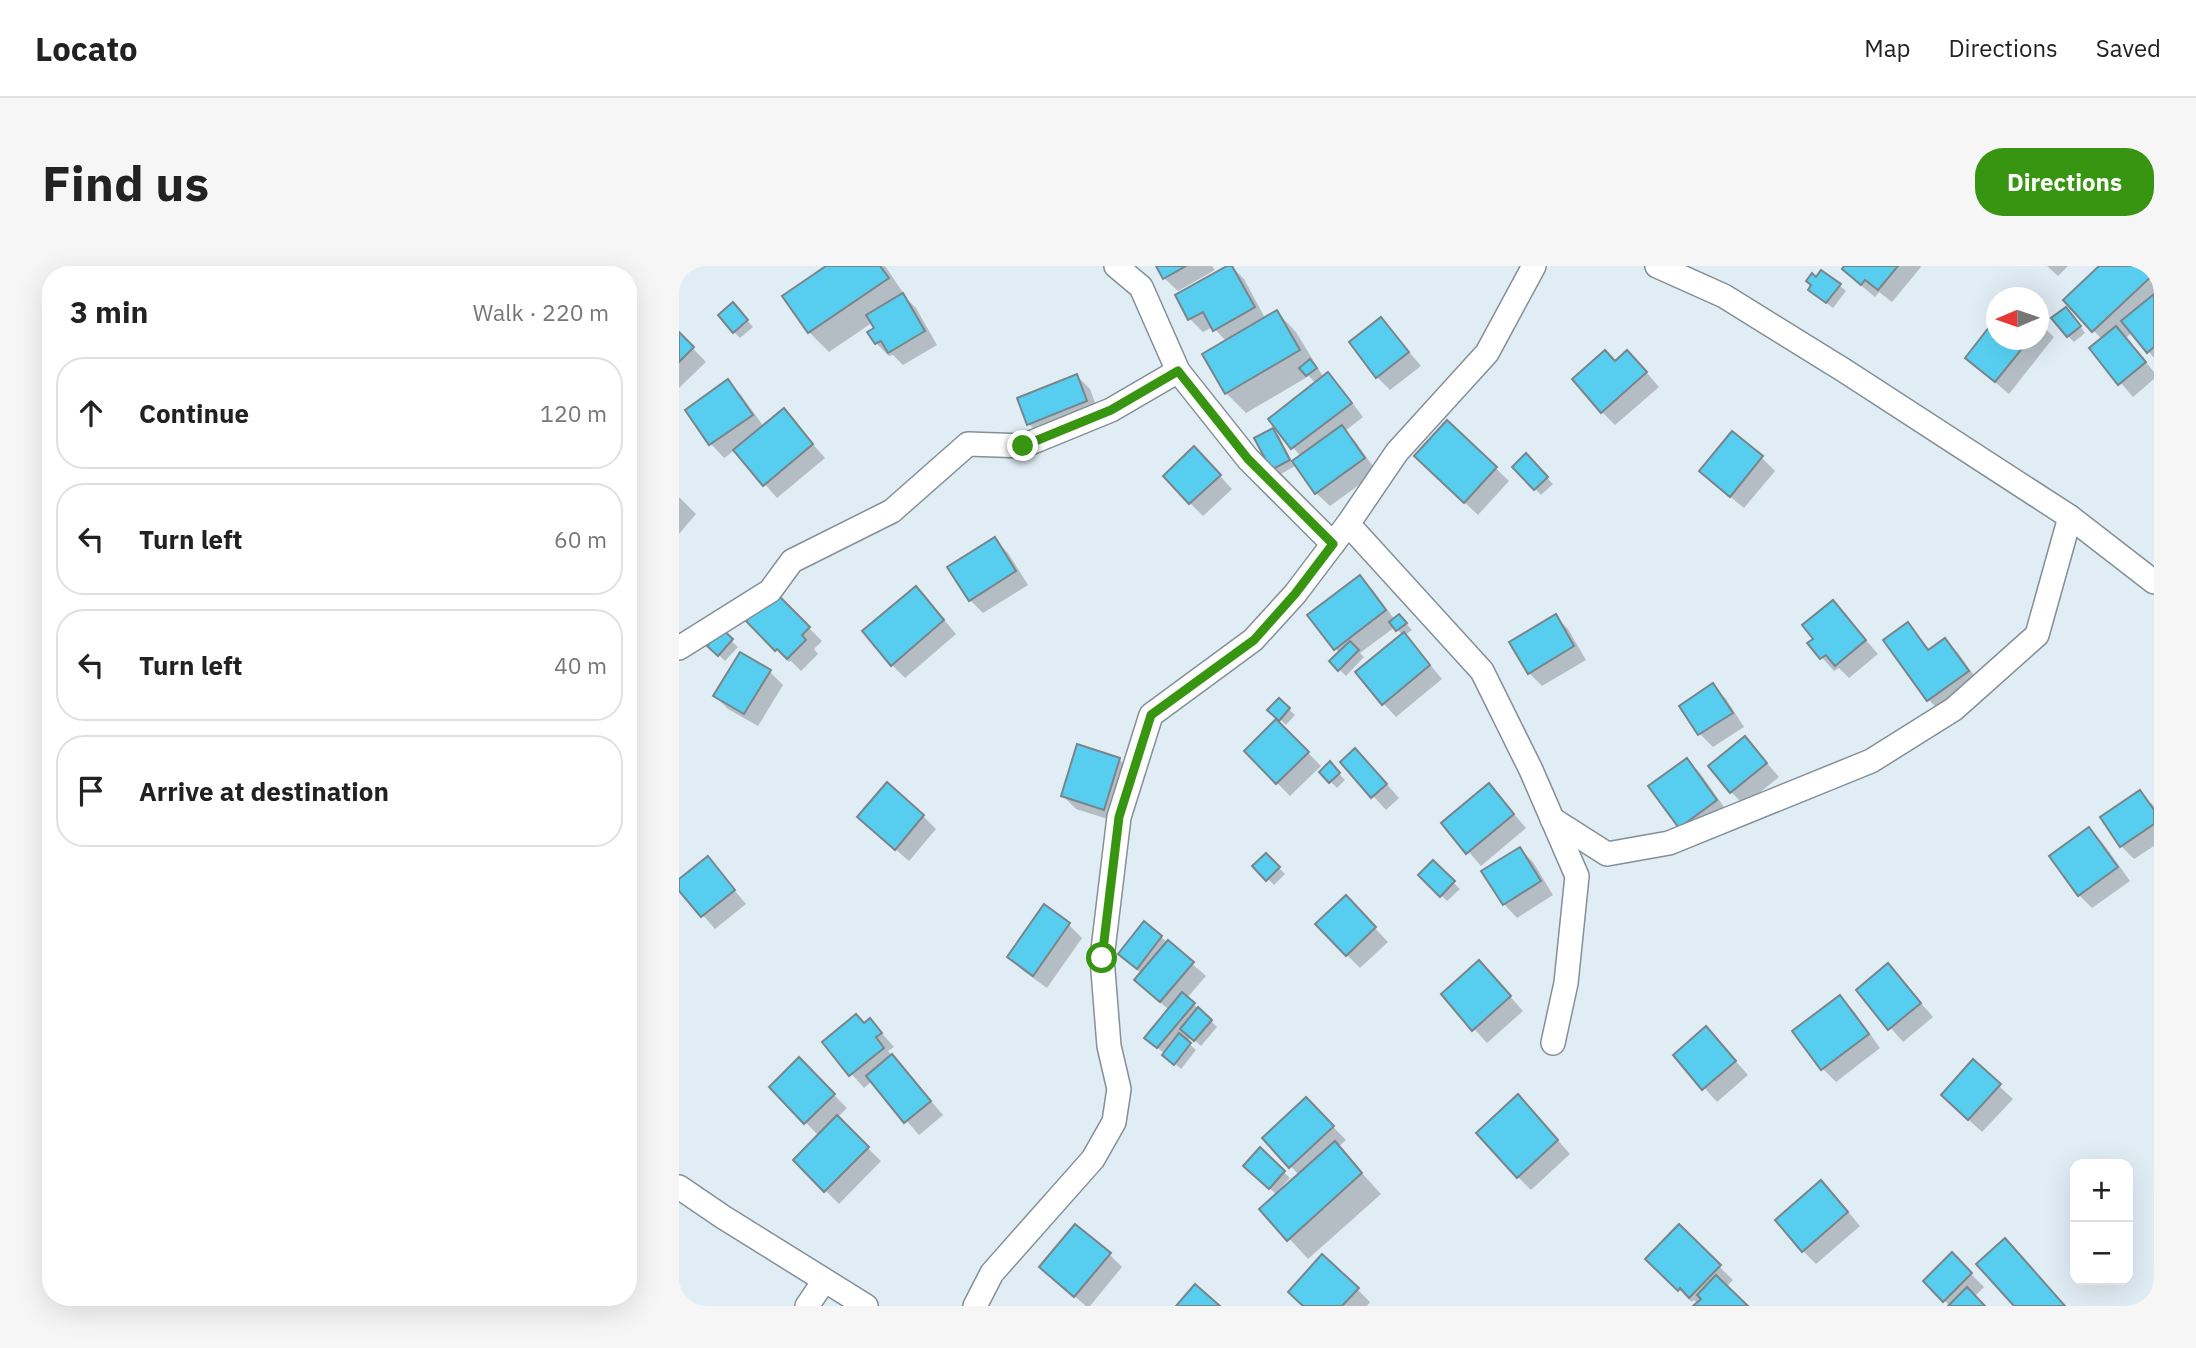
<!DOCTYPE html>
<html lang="en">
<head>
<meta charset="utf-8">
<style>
	:root { --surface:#fff; --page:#f6f6f6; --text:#222; --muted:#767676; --line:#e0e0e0; --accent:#389511 }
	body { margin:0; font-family:"IBM Plex Sans",sans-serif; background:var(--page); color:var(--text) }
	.controls { position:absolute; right:21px; bottom:21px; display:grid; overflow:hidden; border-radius:14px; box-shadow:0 7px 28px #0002 }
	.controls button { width:63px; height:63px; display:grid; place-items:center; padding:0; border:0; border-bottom:2px solid var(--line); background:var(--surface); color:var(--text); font:35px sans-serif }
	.compass { position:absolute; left:1307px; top:21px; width:63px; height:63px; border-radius:50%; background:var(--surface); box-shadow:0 7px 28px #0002; rotate:268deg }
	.stop { position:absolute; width:21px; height:21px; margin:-16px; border:5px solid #389511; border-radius:50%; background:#fff }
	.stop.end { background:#389511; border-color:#fff; box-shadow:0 2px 7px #0008 }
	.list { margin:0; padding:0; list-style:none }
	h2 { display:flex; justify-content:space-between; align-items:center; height:91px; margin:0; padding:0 28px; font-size:30px }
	h2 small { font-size:23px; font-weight:400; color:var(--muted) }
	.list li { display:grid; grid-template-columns:46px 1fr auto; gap:21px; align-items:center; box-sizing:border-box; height:112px; margin:0 14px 14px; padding:0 14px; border:2px solid var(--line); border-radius:28px }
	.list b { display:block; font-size:26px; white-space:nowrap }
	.list em { font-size:23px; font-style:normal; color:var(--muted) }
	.icon { flex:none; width:38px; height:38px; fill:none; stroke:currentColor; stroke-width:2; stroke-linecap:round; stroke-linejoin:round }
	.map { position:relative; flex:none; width:1475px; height:1040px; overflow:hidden; border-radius:28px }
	header { display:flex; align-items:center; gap:42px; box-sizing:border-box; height:98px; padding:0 35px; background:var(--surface); border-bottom:2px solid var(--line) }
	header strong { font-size:33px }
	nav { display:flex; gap:38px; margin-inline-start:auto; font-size:24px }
	.intro { display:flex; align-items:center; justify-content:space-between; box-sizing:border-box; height:168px; padding:0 42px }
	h1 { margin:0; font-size:49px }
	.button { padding:18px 32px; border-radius:28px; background:var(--accent); color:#fff; font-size:24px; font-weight:700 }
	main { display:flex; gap:42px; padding:0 42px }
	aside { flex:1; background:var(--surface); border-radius:28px; box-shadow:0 7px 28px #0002 }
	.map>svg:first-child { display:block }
	.shadow { fill:#0003 }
	.building { fill:#57ceef; stroke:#78858a; stroke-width:2 }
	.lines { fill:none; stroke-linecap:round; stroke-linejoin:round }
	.minor-casing { stroke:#848f97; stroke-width:26 }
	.minor { stroke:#fff; stroke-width:23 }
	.route { stroke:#389511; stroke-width:9 }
</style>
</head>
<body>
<header>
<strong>Locato</strong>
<nav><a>Map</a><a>Directions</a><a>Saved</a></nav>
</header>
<div class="intro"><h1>Find us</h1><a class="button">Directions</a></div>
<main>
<aside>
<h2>3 min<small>Walk · 220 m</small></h2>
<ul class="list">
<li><svg class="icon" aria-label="ahead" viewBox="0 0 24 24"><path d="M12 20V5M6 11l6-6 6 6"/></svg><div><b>Continue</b></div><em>120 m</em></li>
<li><svg class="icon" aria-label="left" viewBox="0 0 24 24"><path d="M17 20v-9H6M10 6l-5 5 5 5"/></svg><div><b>Turn left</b></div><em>60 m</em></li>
<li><svg class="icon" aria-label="left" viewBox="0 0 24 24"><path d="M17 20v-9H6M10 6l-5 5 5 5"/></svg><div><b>Turn left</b></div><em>40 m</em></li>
<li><svg class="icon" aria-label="arrive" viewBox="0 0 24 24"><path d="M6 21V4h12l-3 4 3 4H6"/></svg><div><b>Arrive at destination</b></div></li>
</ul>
</aside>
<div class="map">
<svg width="1475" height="1040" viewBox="0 0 1475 1040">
	<rect width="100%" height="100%" fill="#e1edf5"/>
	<!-- shadow -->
	<g class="shadow">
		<polygon points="150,0 206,0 229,34 237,42 258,79 224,99 214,89 210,90 197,77 197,63 194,56 150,86 130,66 106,30"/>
		<polygon points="479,0 533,0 536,4 499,25 485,12"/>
		<polygon points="552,0 565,13 586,52 598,46 617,66 645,112 649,108 662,122 684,151 666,165 676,175 698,206 651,240 637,227 618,199 600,209 594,203 594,164 600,170 614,197 622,191 591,153 637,118 630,110 567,147 547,127 547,75 534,61 524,66 511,53"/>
		<polygon points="1168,0 1241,0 1242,1 1213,36 1200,26 1196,31 1178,16"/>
		<polygon points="1368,0 1389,0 1379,10"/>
		<polygon points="1423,0 1475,1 1475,92 1453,66 1447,72 1475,106 1475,113 1454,131 1412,82 1423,73 1414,64"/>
		<polygon points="1134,19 1160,19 1167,25 1154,42 1131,24"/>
		<polygon points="60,45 74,61 61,72 55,66"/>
		<polygon points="1393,49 1406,67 1395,76 1389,70"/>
		<polygon points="702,53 742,100 711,124 698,111"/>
		<polygon points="1360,57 1375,71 1330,128 1288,92 1318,74 1360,74"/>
		<polygon points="0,68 27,96 0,122"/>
		<polygon points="936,97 961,99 980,121 936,159 923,146"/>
		<polygon points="398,110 411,123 420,148 363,171 350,158"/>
		<polygon points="49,116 62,129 85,161 104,144 146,192 98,232 56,184 45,192 32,178 8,145"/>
		<polygon points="769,156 830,215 799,249 750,203"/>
		<polygon points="847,190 874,218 862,229 836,201"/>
		<polygon points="1083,192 1096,205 1065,242 1036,218"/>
		<polygon points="528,196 553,223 524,250 511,237"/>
		<polygon points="0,231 17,248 0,268"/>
		<polygon points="316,274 329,287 349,319 304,347 291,334"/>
		<polygon points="681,311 694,324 716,354 726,356 733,364 726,369 763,413 717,451 704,437 724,369 716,361 681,387 685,391 667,410 653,396 661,388 631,349"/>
		<polygon points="96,328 143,375 135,383 139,388 122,405 112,395 110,396 69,355"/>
		<polygon points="250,336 277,368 226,412 213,399"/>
		<polygon points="1154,336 1199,388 1170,412 1160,402 1155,405 1131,378 1137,373"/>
		<polygon points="876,350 889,363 907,394 863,420 850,407"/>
		<polygon points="1229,358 1252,385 1266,374 1279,387 1302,419 1263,447 1250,434 1207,374"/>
		<polygon points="43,366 59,381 46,395 31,380"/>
		<polygon points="91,406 104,419 79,460 49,443 36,430"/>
		<polygon points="1034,420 1047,433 1065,461 1034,481 1021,468 1002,440"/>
		<polygon points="600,434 616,449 607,459 591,444"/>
		<polygon points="598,455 642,500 611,530 567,485"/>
		<polygon points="1066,472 1100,511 1065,539 1052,526"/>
		<polygon points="440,493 454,507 438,556 397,543 384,530"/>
		<polygon points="1008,494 1021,507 1050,548 1001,561"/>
		<polygon points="663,496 689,497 720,532 707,544"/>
		<polygon points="651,498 666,514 658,522 642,506"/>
		<polygon points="810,519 847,562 802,600 765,557"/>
		<polygon points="1461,526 1475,540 1475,580 1455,593 1442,580"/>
		<polygon points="244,550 257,563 230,595 194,564"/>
		<polygon points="1410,563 1423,576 1451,615 1413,642 1400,629 1372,590"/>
		<polygon points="841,583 854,596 874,629 838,652 825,638"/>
		<polygon points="587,589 606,608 595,619 576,600"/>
		<polygon points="28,592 67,638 36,663 0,622 0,615"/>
		<polygon points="754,596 781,623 768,635 742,609"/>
		<polygon points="365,640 390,659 403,672 368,722 343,704 330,691"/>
		<polygon points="680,645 709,676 681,702 668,689"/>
		<polygon points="482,671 527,710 508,732 538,761 522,780 512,771 508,776 517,784 502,803 468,772 490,744 471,727 463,708 441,688"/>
		<polygon points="1209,699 1254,751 1224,776 1179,724"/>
		<polygon points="813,710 844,745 808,777 764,728"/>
		<polygon points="1160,731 1174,744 1201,782 1157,816 1144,803 1115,765"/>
		<polygon points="191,754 215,781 209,785 264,849 240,869 193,815 185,822 145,777 186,759"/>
		<polygon points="1027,762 1069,809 1038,836 996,789"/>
		<polygon points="120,794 168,842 158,852 202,895 160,938 116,894 140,870 92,821"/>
		<polygon points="1320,820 1334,833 1303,866 1277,842"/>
		<polygon points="627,833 667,874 659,881 702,928 629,993 583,943 598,929 567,900 581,884 611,912 600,924 602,926 620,909 585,872"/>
		<polygon points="852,844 891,888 852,924 839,911"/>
		<polygon points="1155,929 1181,960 1137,998 1124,985"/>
		<polygon points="1000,961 1054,1014 1047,1021 1066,1040 1017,1040 1019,1038 1015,1034 1013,1036 969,993"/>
		<polygon points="430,988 443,1001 411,1040 407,1040 376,1014"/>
		<polygon points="1273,989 1305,1021 1295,1031 1304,1040 1271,1040 1246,1015"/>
		<polygon points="678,1023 691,1036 688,1040 625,1040"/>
	</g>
	<!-- building -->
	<g class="building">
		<polygon points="147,0 201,0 210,12 129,67 103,30"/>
		<polygon points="477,0 507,0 484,13"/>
		<polygon points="548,0 553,0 576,41 534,65 524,46 509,54 496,29"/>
		<polygon points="1165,0 1219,0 1199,24 1186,14 1182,19 1163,3"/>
		<polygon points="1420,0 1475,0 1475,8 1413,66 1384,34"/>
		<polygon points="1142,4 1162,18 1147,37 1129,24 1132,19 1127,15 1133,7 1137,11"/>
		<polygon points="224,27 246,65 209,87 202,75 196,78 188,66 195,62 187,49"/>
		<polygon points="1475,28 1475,81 1468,87 1442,55"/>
		<polygon points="54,36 69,54 54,67 39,49"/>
		<polygon points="1387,41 1402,60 1388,71 1372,52"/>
		<polygon points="598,44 621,84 546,128 523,88"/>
		<polygon points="702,51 730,86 697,112 670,76"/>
		<polygon points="1318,51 1318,74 1350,74 1316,116 1286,92"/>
		<polygon points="1437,60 1467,96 1439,119 1410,82"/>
		<polygon points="0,66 15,81 0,96"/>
		<polygon points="926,84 936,95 948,84 968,106 922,147 893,113"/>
		<polygon points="631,93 638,102 627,110 620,102"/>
		<polygon points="649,106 673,137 612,183 589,153"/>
		<polygon points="398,108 408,135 348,159 338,132"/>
		<polygon points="49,113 74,149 30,179 6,144"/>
		<polygon points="105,142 134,178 84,220 54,184"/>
		<polygon points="768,154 818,201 785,237 735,190"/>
		<polygon points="663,159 686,192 636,228 613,195"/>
		<polygon points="594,162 611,194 592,204 575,172"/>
		<polygon points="1053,165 1084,190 1051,231 1020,205"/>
		<polygon points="515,180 542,209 510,238 484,210"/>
		<polygon points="847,187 869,211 855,224 833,201"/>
		<polygon points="316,271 337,305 290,335 268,301"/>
		<polygon points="681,309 707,344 655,384 628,349"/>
		<polygon points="237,320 265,354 212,400 183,365"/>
		<polygon points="96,326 131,361 123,369 127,374 108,393 98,383 96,385 67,355"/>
		<polygon points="1154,334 1187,374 1156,400 1147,389 1141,393 1128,377 1134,373 1123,359"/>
		<polygon points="720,348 728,357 717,365 710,356"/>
		<polygon points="877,348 895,380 849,408 830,376"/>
		<polygon points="1229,356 1249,384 1266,372 1290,405 1248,435 1204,374"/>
		<polygon points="43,363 54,373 39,390 28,380"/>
		<polygon points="725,366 751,399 703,439 676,406"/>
		<polygon points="671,375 680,384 659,405 650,395"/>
		<polygon points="61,386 92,404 65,448 34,430"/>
		<polygon points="1034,417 1054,447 1019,469 1000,440"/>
		<polygon points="600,432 611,442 600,455 588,444"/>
		<polygon points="597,453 630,486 597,518 565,485"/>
		<polygon points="1066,470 1088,497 1051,527 1029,500"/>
		<polygon points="398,478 441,492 425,544 382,530"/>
		<polygon points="676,482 708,518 692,532 661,496"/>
		<polygon points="1008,492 1038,534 1000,562 969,520"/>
		<polygon points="651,495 661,507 650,517 640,506"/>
		<polygon points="208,516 245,549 216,584 178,551"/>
		<polygon points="810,517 835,548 787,588 762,557"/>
		<polygon points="1461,524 1475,544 1475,558 1441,581 1421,551"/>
		<polygon points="1410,561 1439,601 1399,630 1370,590"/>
		<polygon points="841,581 862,615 824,639 802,605"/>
		<polygon points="587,587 601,601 587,615 573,600"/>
		<polygon points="29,590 56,624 22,651 0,625 0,613"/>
		<polygon points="754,594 776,615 761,631 739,609"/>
		<polygon points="667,629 697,661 667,690 636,658"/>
		<polygon points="365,638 391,657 354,710 328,691"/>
		<polygon points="465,655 483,670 458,703 439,688"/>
		<polygon points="489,674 515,696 481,736 455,714"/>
		<polygon points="800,694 832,730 793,765 762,728"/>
		<polygon points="1209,697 1242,737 1209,764 1177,724"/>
		<polygon points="503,726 516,737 478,782 465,772"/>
		<polygon points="1161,729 1190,768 1142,804 1113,765"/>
		<polygon points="519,741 533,754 515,775 501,763"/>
		<polygon points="177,748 185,757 191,752 203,767 197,771 205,782 170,810 143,776"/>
		<polygon points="1027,760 1057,795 1023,824 994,789"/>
		<polygon points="500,767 512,777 495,799 483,789"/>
		<polygon points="213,788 252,835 225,857 187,810"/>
		<polygon points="120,791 156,828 125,858 90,821"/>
		<polygon points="1294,793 1322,818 1289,854 1262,829"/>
		<polygon points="839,828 879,874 838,912 797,867"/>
		<polygon points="627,831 655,860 610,902 583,872"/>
		<polygon points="158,849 190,881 145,926 114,894"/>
		<polygon points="656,875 683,907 608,975 580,943"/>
		<polygon points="581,881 606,905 590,923 564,900"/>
		<polygon points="1142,914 1169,946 1123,986 1096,954"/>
		<polygon points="396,958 432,987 395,1031 360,1001"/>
		<polygon points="1000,958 1042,999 1010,1032 1001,1022 999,1025 966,993"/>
		<polygon points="1326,972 1386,1040 1335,1040 1297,998"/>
		<polygon points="1273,986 1293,1007 1264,1036 1244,1015"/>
		<polygon points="643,988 680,1022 663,1040 624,1040 609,1026"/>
		<polygon points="1037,1009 1069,1040 1014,1040 1022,1033 1018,1029"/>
		<polygon points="516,1018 541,1040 497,1040"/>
		<polygon points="1288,1021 1306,1040 1269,1040"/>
	</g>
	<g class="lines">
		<!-- minor casing -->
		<g class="minor-casing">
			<g id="minor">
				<polyline points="437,0 462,21 499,105 569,193 654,278"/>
				<polyline points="978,0 1045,30 1166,105 1391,251 1475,316"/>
				<polyline points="669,258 803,405 852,504 898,610 887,717 874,777"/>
				<polyline points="0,382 91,325 113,295 213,245 289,178 344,180 432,144 499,105"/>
				<polyline points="873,553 928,588 990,577 1192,495 1275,443 1358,369 1391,251"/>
				<polyline points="0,921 44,951 187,1040"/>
				<polyline points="128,1040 145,1015"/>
				<polyline points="296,1040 313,1007 414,893 435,856 440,823 430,780 423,692 440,551 472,449 574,374 616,328 669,258 718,186 808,87 855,0"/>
			</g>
		</g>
		<!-- minor -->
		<use href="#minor" class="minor"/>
	</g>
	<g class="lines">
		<!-- route -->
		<polyline class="route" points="344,180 432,144 499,105 569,193 654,278 616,328 575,374 472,449 440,551 423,692"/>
	</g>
</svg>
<div class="controls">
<button>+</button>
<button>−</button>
</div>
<svg class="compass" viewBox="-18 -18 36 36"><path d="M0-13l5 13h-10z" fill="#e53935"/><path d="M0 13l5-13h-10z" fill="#767676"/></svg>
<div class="stop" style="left:423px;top:692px"></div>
<div class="stop end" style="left:344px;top:180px"></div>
</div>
</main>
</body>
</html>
